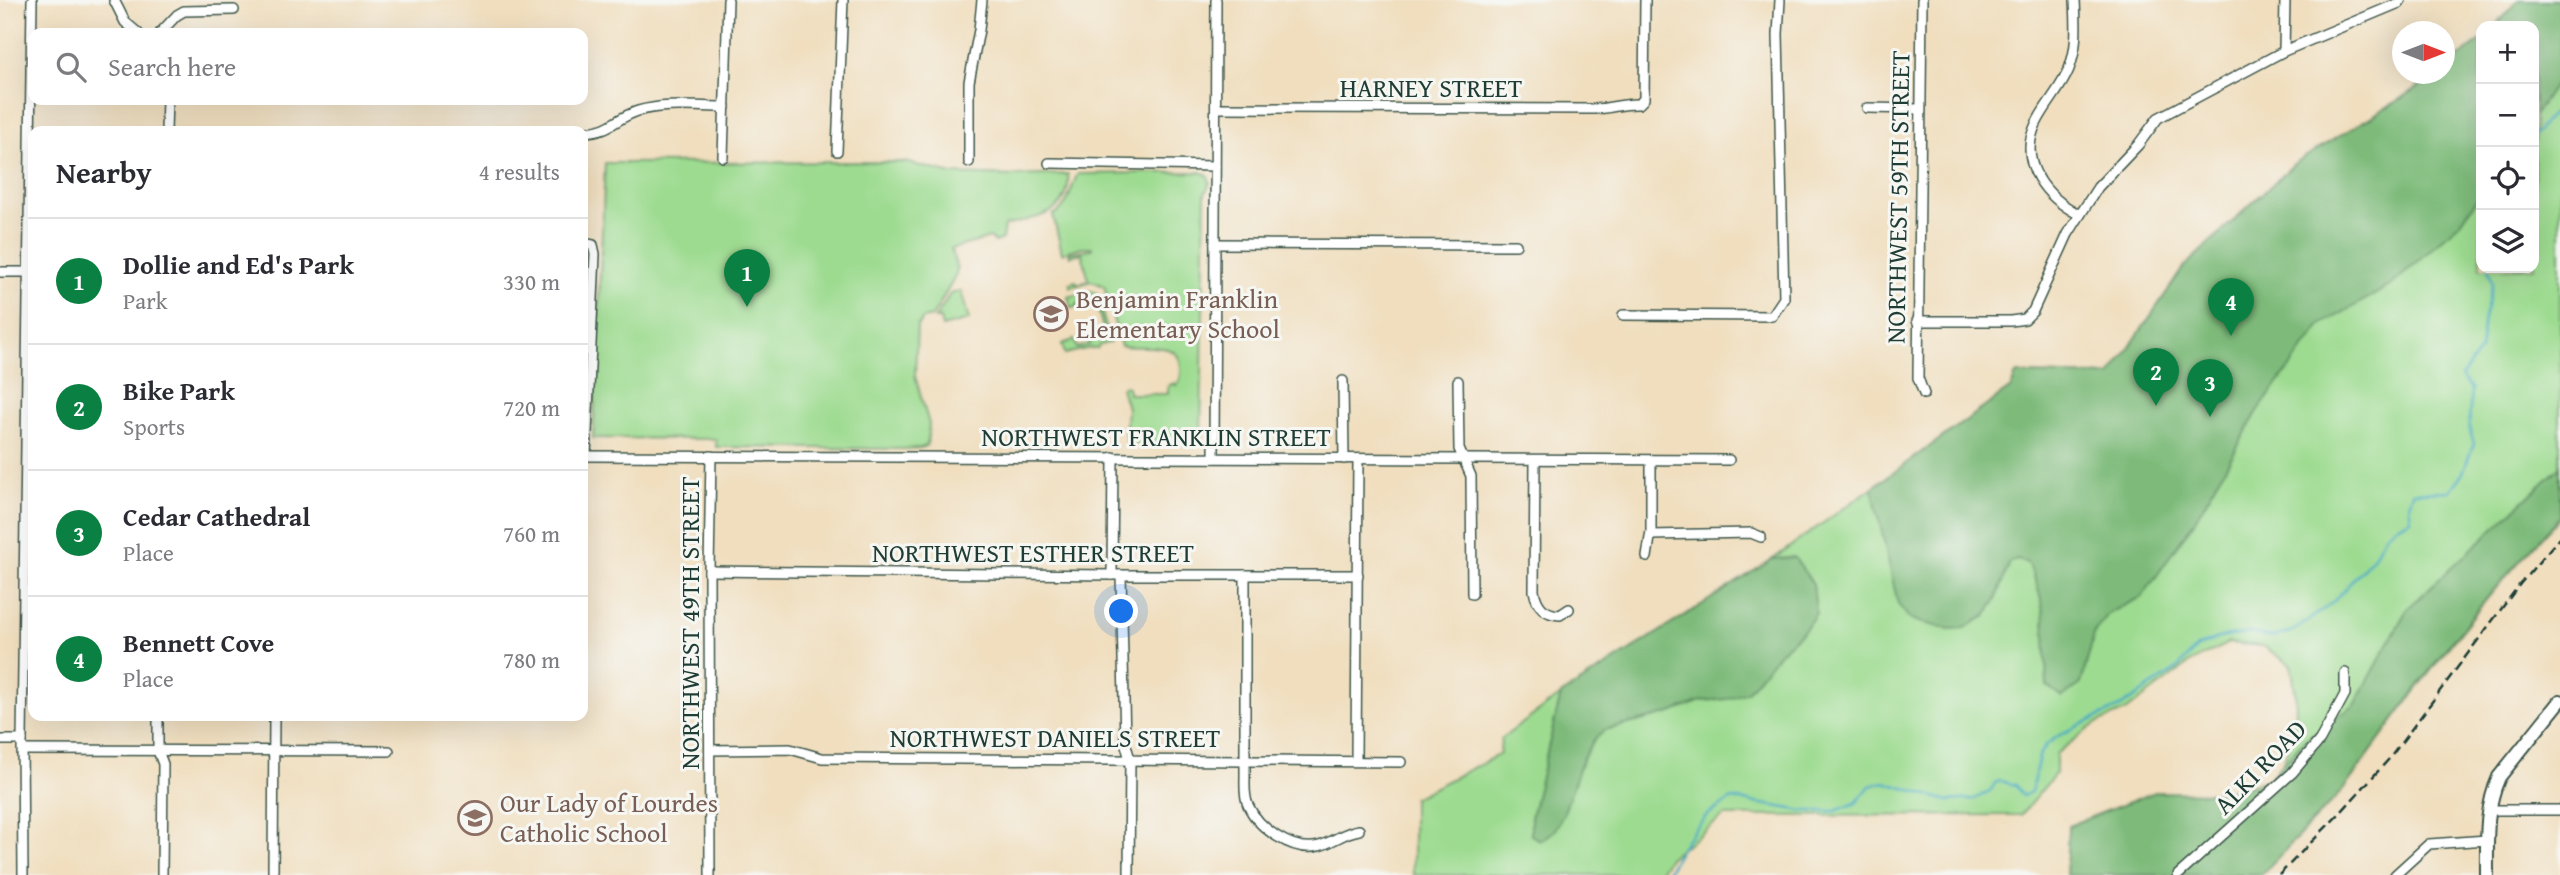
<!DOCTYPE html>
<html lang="en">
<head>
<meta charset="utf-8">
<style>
	:root { --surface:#fff; --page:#f7f7f7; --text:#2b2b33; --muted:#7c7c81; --line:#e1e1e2; --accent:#0b8043 }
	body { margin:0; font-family:"Gentium Book Plus",serif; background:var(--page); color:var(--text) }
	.controls { position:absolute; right:21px; top:21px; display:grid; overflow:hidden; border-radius:14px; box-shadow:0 7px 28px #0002 }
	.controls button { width:63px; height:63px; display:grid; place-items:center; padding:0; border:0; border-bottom:2px solid var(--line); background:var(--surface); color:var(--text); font:35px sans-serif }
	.compass { position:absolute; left:2392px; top:21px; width:63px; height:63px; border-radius:50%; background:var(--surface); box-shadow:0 7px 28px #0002; rotate:90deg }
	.you { position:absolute; left:1122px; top:612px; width:24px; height:24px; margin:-18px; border:5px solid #fff; border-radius:50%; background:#1a73e8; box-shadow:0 0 0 10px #1a73e833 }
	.badge { display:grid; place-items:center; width:46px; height:46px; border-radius:50%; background:var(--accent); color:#fff; font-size:23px; font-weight:700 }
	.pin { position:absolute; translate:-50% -58px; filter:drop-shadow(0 2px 4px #0008) }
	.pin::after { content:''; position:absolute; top:37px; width:24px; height:21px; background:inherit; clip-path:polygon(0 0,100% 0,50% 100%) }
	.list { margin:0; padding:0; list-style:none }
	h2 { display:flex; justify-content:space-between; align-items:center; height:91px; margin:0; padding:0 28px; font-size:30px }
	h2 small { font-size:23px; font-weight:400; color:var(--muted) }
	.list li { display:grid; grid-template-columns:46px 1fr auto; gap:21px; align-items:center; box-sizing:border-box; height:126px; padding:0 28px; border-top:2px solid var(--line) }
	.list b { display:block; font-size:26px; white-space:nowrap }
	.list p { margin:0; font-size:23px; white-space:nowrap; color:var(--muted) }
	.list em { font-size:23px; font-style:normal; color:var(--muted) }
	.icon { flex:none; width:38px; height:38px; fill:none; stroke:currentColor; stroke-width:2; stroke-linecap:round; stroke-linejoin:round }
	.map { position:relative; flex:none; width:2560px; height:875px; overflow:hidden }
	.search { position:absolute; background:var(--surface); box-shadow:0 7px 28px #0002; left:28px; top:28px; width:560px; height:77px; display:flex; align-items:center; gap:18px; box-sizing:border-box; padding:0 24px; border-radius:14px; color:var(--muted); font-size:26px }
	.panel { position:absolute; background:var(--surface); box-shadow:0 7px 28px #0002; left:28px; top:126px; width:560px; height:595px; border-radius:14px }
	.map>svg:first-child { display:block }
	.green { fill:#9ddb90; stroke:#5e8c62; stroke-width:2 }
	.forest { fill:#7ebb7a; stroke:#4e7c57; stroke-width:2 }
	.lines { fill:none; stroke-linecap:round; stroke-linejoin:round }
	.stream { stroke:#43a9c3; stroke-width:2.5 }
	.street-casing { stroke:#3e5549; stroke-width:12 }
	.secondary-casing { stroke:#3e5549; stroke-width:16 }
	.street { stroke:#fff; stroke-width:9 }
	.secondary { stroke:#fff; stroke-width:12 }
	.rail { stroke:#1f3d34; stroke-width:2.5; stroke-dasharray:10 5; stroke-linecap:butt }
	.labels { text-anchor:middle; stroke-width:6; stroke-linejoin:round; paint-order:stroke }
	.street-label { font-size:26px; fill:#1f3d34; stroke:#f6f6f2 }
	.education-label { font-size:26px; fill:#785e54; stroke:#f6f6f2; text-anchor:start }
</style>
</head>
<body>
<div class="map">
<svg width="2560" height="875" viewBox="0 0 2560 875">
	<rect width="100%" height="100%" fill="#f6f6f2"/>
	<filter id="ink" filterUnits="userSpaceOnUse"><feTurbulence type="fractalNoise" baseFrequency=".0143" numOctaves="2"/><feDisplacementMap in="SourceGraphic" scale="14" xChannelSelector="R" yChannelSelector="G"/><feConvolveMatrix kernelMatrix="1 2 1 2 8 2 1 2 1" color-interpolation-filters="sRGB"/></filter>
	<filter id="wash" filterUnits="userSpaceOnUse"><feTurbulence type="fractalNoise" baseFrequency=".00686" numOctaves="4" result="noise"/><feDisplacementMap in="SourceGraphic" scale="28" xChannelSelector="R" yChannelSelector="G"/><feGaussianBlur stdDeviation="1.57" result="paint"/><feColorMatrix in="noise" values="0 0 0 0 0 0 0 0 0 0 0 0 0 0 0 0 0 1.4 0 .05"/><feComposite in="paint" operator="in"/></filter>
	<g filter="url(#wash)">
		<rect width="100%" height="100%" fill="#f0debe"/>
		<!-- green -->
		<g class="green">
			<path d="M2518,0h42v516c-81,84 -148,180 -217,274l-61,-26c16,-38 17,-59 9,-99l-28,-19 -35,-3 -37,19 -65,49 -31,13 -39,30v19l-35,42 -297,1 -55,42 -12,17h-244v-77l87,-44 1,-15 60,-44 212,-136 238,-171 5,-14 94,2 74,-109 111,-104 115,-70 27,-19h7l1,-6 36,-28v228h53v-242h-39z"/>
			<path d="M905,162l47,12 62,2 54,-2c4,42 -33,43 -64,52l-2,13 -7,3 -5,-4 -39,11 6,21 -2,7 -23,40 -10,2 -1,4 -4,2 -2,51 14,48 -2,21 -6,3 -16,1 -189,-2v-8l-123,-1 12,-275z"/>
			<path d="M1201,172l7,3 2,8 -5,10 -4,246 -18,5h-53l-5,-5 2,-31 -6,-20 3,-2 4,1v7h40v-8l6,-3 2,2c5,-5 5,-9 5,-16 1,-30 -38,-20 -60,-23l-17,-60 -12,-5 -21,6 -1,-4 6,-2 1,3 12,-3 -7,-28 -12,3 -1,-3 23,-4v-2h-10l-20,6 -9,-38c17,-7 17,-28 25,-41z"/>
			<polygon points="961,291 969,320 942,327 940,319 935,319 950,294"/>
			<polygon points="1092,291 1097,294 1110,342 1100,345 1097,349 1090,348 1065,354 1062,344 1074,340 1077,348 1090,344 1088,337 1104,332 1095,299 1077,304 1077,307 1071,308 1068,297"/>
		</g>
		<!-- forest -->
		<g class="forest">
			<polygon points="2518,0 2560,0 2560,76 2534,116 2534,26 2495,26"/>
			<path d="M2481,40v153l-20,29 -68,62 -72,41 -63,86 -64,111 -52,75 -33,16 -14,18 -14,53 -19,13 -15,-11c-3,-45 2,-81 -19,-123l-11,-3 -7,2 -14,38 -10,16 -22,12 -15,1 -30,-7 -10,-4 -11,-14 -26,-116 139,-100 5,-14 94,2 74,-109 111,-104 115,-70 27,-19h7l1,-6z"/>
			<polygon points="2560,467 2560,516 2493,591 2446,648 2343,790 2261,875 2066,875 2068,826 2155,792 2220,793 2268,780 2304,740 2355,705 2407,609"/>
			<polygon points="1794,557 1813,584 1816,613 1805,629 1779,653 1747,692 1727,699 1701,701 1671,713 1605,730 1594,740 1583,758 1563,815 1554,831 1540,840 1531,835 1531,817 1561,695 1773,559"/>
		</g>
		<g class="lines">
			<!-- stream -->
			<g class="stream">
				<polyline points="2534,135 2560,104"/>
				<polyline points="1665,875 1686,840 1707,815 1732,799 1803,811 1835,811 1856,803 1870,786 1884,782 1948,801 1975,799 1991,790 1995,783 2000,781 2015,785 2023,796 2031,792 2039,756 2047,744 2061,734 2122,706 2177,669 2197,647 2218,638 2250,633 2273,637 2289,633 2304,624 2333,602 2374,556 2385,535 2394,527 2411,519 2409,505 2413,492 2450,491 2462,475 2474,443 2469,427 2471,388 2461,377 2480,351 2484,318 2493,283 2488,268"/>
			</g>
		</g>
	</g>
	<g filter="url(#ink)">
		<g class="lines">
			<!-- street casing -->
			<g class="street-casing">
				<g id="street">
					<polyline points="114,0 125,22 138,33"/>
					<polyline points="1922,0 1918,378 1924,394"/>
					<path d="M2075,0c1,24 3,46 -6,69 -8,20 -24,36 -33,55 -19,40 11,74 44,91"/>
					<polyline points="160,33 177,15 184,11 234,10"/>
					<polyline points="2284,51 2285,0"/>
					<path d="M1216,108l378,1c16,0 29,-6 45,-5l5,-5 1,-99"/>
					<polyline points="1867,108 1920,109"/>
					<polyline points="166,131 167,100"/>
					<path d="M583,132c29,-1 30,-13 55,-21 27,-8 58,-4 87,-4"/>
					<polyline points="837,151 843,0"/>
					<polyline points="723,157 728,0"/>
					<polyline points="969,162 969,82 979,30 982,0"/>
					<polyline points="1049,163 1215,166"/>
					<polyline points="583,243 593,245 595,254 586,456"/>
					<polyline points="1215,244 1516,245"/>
					<polyline points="0,272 29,272"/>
					<polyline points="1623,315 1772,316 1784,298 1778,34 1780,0"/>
					<polyline points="1917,321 2011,321 2025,319 2033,311 2068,234 2080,215 2098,187 2138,145 2158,118 2284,51 2399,3 2401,0"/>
					<polyline points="1343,381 1344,459"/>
					<polyline points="1458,381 1459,449 1471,476 1472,594"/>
					<polyline points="583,456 1729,460"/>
					<polyline points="1214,458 1216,0"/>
					<path d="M1535,460l-1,131c3,15 10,23 26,24l9,-6"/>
					<polyline points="1651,535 1751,533 1761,537"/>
					<polyline points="1647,557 1651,531 1651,460"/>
					<polyline points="709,571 1112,575 1358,575"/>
					<polyline points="1112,575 1113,457"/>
					<polyline points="1121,575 1125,741 1130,760 1129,875"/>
					<path d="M1245,575v202c0,9 -1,19 3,28 10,23 45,48 71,41 14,-4 25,-14 40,-16"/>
					<polyline points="158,716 158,751 163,764 162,875"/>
					<polyline points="0,740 22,740"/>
					<polyline points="24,750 389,751"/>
					<polyline points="710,750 790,749 822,758 1401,762"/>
					<polyline points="1356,761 1358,459"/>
					<polyline points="2488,810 2560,810"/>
					<polyline points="23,875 22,740 32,0"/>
					<polyline points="273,875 274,716"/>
					<polyline points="710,875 709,571 711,456"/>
					<polyline points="2178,875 2292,773 2320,740 2345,694 2345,673"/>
					<polyline points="2395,875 2429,844 2487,840"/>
				</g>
			</g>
			<!-- secondary casing -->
			<g class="secondary-casing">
				<path id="secondary" d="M2487,875c0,-34 -2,-67 12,-98l61,-76"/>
			</g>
			<!-- street -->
			<use href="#street" class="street"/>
			<!-- secondary -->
			<use href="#secondary" class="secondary"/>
			<!-- rail -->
			<polyline class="rail" points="2279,875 2341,812 2389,759 2520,584 2560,537"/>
		</g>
	</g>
	<!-- icons -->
	<defs>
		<g id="school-ring" transform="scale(1.75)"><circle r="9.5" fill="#f6f6f2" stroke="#8d6e63" stroke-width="1.5"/><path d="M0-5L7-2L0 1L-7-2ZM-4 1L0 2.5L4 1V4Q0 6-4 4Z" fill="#8d6e63"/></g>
	</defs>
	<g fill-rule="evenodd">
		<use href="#school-ring" x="1051" y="314"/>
		<use href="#school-ring" x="475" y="818"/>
	</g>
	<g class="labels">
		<!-- street labels -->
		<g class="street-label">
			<text x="1431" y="97">HARNEY STREET</text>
			<text transform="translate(1898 197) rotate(-89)" y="9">NORTHWEST 59TH STREET</text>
			<text x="1156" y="446">NORTHWEST FRANKLIN STREET</text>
			<text x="1033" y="562">NORTHWEST ESTHER STREET</text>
			<text transform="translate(690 623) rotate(-90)" y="9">NORTHWEST 49TH STREET</text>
			<text x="1055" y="747">NORTHWEST DANIELS STREET</text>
			<text transform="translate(2260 767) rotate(-46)" y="9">ALKI ROAD</text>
		</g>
		<!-- education labels -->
		<g class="education-label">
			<text x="1076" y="308">Benjamin Franklin<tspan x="1076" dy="30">Elementary School</tspan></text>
			<text x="500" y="812">Our Lady of Lourdes<tspan x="500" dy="30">Catholic School</tspan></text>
		</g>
	</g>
</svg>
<div class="controls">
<button>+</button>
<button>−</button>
<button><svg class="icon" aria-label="locate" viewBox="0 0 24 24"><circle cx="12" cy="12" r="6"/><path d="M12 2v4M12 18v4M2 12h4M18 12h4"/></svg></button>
<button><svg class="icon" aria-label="layers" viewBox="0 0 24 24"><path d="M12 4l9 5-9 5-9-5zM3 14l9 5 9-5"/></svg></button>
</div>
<svg class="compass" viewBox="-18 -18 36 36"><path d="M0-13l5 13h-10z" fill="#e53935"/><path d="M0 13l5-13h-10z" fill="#7c7c81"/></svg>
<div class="you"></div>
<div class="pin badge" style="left:747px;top:307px">1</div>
<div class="pin badge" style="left:2156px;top:406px">2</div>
<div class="pin badge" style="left:2210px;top:417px">3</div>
<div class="pin badge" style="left:2231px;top:336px">4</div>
<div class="search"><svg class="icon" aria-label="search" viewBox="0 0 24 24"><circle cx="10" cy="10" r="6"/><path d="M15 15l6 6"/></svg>Search here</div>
<section class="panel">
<h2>Nearby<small>4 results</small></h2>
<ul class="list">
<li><span class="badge">1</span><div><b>Dollie and Ed's Park</b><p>Park</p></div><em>330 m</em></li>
<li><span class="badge">2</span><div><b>Bike Park</b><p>Sports</p></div><em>720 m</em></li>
<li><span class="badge">3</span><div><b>Cedar Cathedral</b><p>Place</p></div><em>760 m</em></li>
<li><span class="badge">4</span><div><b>Bennett Cove</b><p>Place</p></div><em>780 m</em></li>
</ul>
</section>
</div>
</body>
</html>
